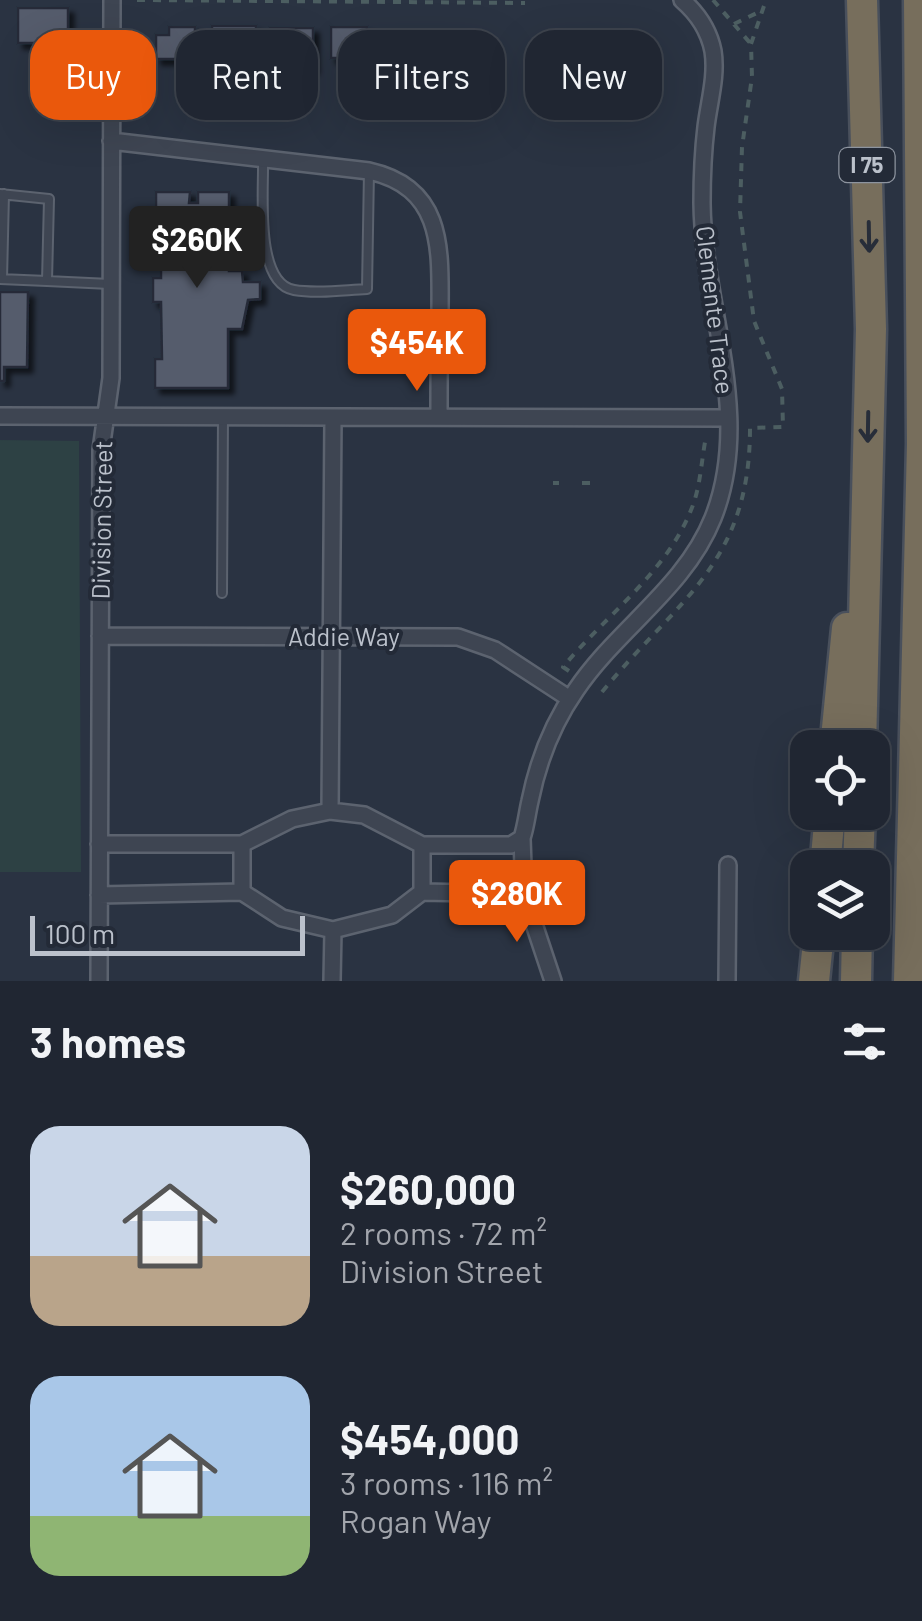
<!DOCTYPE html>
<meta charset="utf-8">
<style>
body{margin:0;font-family:Barlow,sans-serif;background:#2d323e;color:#f1f3f6;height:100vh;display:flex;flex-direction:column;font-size:38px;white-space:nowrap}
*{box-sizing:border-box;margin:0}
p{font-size:32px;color:#a2a5ac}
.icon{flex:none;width:55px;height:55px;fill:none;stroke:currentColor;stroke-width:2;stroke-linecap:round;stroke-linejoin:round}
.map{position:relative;height:981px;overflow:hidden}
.side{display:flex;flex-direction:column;background:#202632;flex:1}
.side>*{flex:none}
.hud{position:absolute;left:30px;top:30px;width:862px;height:90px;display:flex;gap:20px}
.tools{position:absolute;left:790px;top:730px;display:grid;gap:20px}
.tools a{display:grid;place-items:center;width:100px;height:100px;border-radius:20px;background:#202632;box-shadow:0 10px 40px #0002,0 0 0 2px #3d434d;font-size:50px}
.scale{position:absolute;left:30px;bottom:25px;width:275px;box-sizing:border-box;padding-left:10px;border:5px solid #bbc1cb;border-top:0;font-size:28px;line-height:35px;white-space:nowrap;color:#bbc1cb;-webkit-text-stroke:8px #232a37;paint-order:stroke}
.price{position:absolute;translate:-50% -85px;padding:0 22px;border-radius:10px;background:#ea580c;color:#fff;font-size:32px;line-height:65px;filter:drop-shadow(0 2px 5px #0008)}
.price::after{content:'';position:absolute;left:50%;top:60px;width:30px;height:22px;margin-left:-15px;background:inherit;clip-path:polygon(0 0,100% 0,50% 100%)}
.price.selected{background:#222;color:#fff}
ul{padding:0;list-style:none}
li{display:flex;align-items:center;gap:30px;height:250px;padding:0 30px}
li span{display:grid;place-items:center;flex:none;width:280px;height:200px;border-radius:30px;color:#555}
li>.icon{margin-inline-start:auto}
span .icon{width:120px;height:120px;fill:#fffc;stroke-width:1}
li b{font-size:42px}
h2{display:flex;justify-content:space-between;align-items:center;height:120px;padding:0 30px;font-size:42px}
.tag{padding:0 35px;border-radius:30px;background:#202632;box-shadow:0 10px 40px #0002,0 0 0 2px #3d434d;font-size:35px;line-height:90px}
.tag.selected{background:#ea580c;color:#fff}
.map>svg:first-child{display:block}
</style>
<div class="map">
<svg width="922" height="981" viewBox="0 0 922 981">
<defs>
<filter id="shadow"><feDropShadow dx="5.5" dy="5.5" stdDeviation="2.5" flood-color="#0009"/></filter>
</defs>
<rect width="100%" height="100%" fill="#2a3342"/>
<!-- green -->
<path fill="#2d4144" d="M0,440L79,441L81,872H0Z"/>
<!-- building -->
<path fill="#545c6c" stroke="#252c39" stroke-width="2.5" filter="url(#shadow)" d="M18,8H68V43H18Z
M212,26H256V70H212Z
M169,27H195V37H202V70H179V59H156V35H169Z
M331,27H367V58H331Z
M270,28H313V68H284V54H270Z
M156,192H190L189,203H198V192H229V271H242L243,282H260V299L248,300L242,329H228V388H155V359H162L161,302H153V278H161V221H156Z
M0,292H28L27,367H4V381H0Z"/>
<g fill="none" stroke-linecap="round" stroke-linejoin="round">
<!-- service casing -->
<g stroke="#5c636f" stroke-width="12">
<path id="service" d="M263,159C264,190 254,283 294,290C317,294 344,290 367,289L369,171
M0,194L49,199L47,281L110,284
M0,279L47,281
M2,279L4,194
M222,593L223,416"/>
</g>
<!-- minor casing -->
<g stroke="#5c636f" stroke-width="20">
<path id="minor" d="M111,141L369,171C446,188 440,252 440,315C439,349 439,383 439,417
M0,416L727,418
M100,636L458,637L495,650L570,699
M330,811L333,417
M99,844H242L292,819L330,811L364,815L422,845H511L522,838C526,826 527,814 530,801C538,761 553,723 576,690C617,629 685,588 713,518C754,415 703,307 702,203C702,177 703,152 706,127C709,102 717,76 713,51C709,31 697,13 682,0
M242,844V892
M422,845V892L524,894L522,838
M524,894L553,981
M99,895L242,892L282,918L333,930L392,915L422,892
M99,981L101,450L111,378L112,0
M332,981L333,930
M727,981L728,865"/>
</g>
<!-- motorway casing -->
<g stroke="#49505c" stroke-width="35">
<path id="motorway" d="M835,748L847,628
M861,748L871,329L862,0
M825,868L830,812
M858,868L860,812
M814,981L819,932
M856,981L857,932
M909,981L922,444L919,0"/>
</g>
<!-- path -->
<path stroke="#4c5e61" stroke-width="4" stroke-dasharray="8 8" stroke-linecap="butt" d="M137,0L525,3
M713,0L751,44
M734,24L761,11
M553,483H559
M582,483H592
M569,671L563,667C605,616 666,573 691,510C700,489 701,465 705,442
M602,692C678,599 750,564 750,428L783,427L782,389L754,321L740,212L742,147L752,77L751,44L766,0"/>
<!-- service -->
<use href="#service" stroke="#3e4552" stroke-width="8"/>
<!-- minor -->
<use href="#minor" stroke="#3e4552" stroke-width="15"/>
<!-- motorway -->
<use href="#motorway" stroke="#776e5c" stroke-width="30"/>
</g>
<!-- one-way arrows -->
<defs><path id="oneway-shaft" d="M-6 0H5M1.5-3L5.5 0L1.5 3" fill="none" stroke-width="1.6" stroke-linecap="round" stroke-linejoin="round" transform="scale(2.5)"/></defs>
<g stroke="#272d39">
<use href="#oneway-shaft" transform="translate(869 237) rotate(89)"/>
<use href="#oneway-shaft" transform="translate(868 427) rotate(91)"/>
</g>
<g text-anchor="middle" stroke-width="8" stroke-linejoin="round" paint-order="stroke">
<!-- shield labels -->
<rect fill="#232a37" stroke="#8d949f" stroke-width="2.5" x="839.5" y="148" width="55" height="34" rx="8"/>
<g font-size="22" font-weight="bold" fill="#bbc1cb">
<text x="867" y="173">I 75</text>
</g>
<!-- street labels -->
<g font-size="25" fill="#bbc1cb" stroke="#232a37">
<text transform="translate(715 310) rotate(83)" y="9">Clemente Trace</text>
<text transform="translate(102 520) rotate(-89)" y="9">Division Street</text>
<text x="344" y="646">Addie Way</text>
</g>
</g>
</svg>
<div class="tools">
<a><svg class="icon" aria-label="locate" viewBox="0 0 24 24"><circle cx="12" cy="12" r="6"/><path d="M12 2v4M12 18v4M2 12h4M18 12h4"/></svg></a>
<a><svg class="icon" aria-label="layers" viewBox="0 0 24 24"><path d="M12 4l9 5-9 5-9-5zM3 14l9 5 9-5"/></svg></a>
</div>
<div class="scale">100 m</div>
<b class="price selected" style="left:197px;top:291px">$260K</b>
<b class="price" style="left:417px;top:394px">$454K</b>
<b class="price" style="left:517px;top:945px">$280K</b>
<div class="hud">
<a class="tag selected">Buy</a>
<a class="tag">Rent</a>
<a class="tag">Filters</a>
<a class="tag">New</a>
</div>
</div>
<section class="side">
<h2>3 homes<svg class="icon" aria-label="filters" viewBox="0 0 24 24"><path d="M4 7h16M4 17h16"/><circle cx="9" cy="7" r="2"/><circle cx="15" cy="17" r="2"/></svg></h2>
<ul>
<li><span style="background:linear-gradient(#c9d6e8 65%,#b9a48a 0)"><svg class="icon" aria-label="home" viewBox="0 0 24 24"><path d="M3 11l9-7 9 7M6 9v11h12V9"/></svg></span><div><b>$260,000</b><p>2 rooms · 72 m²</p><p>Division Street</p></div></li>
<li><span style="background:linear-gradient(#a9c7e8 70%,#8fb573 0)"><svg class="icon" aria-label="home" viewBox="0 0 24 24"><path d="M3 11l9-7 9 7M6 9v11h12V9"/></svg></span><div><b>$454,000</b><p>3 rooms · 116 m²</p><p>Rogan Way</p></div></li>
</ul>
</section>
